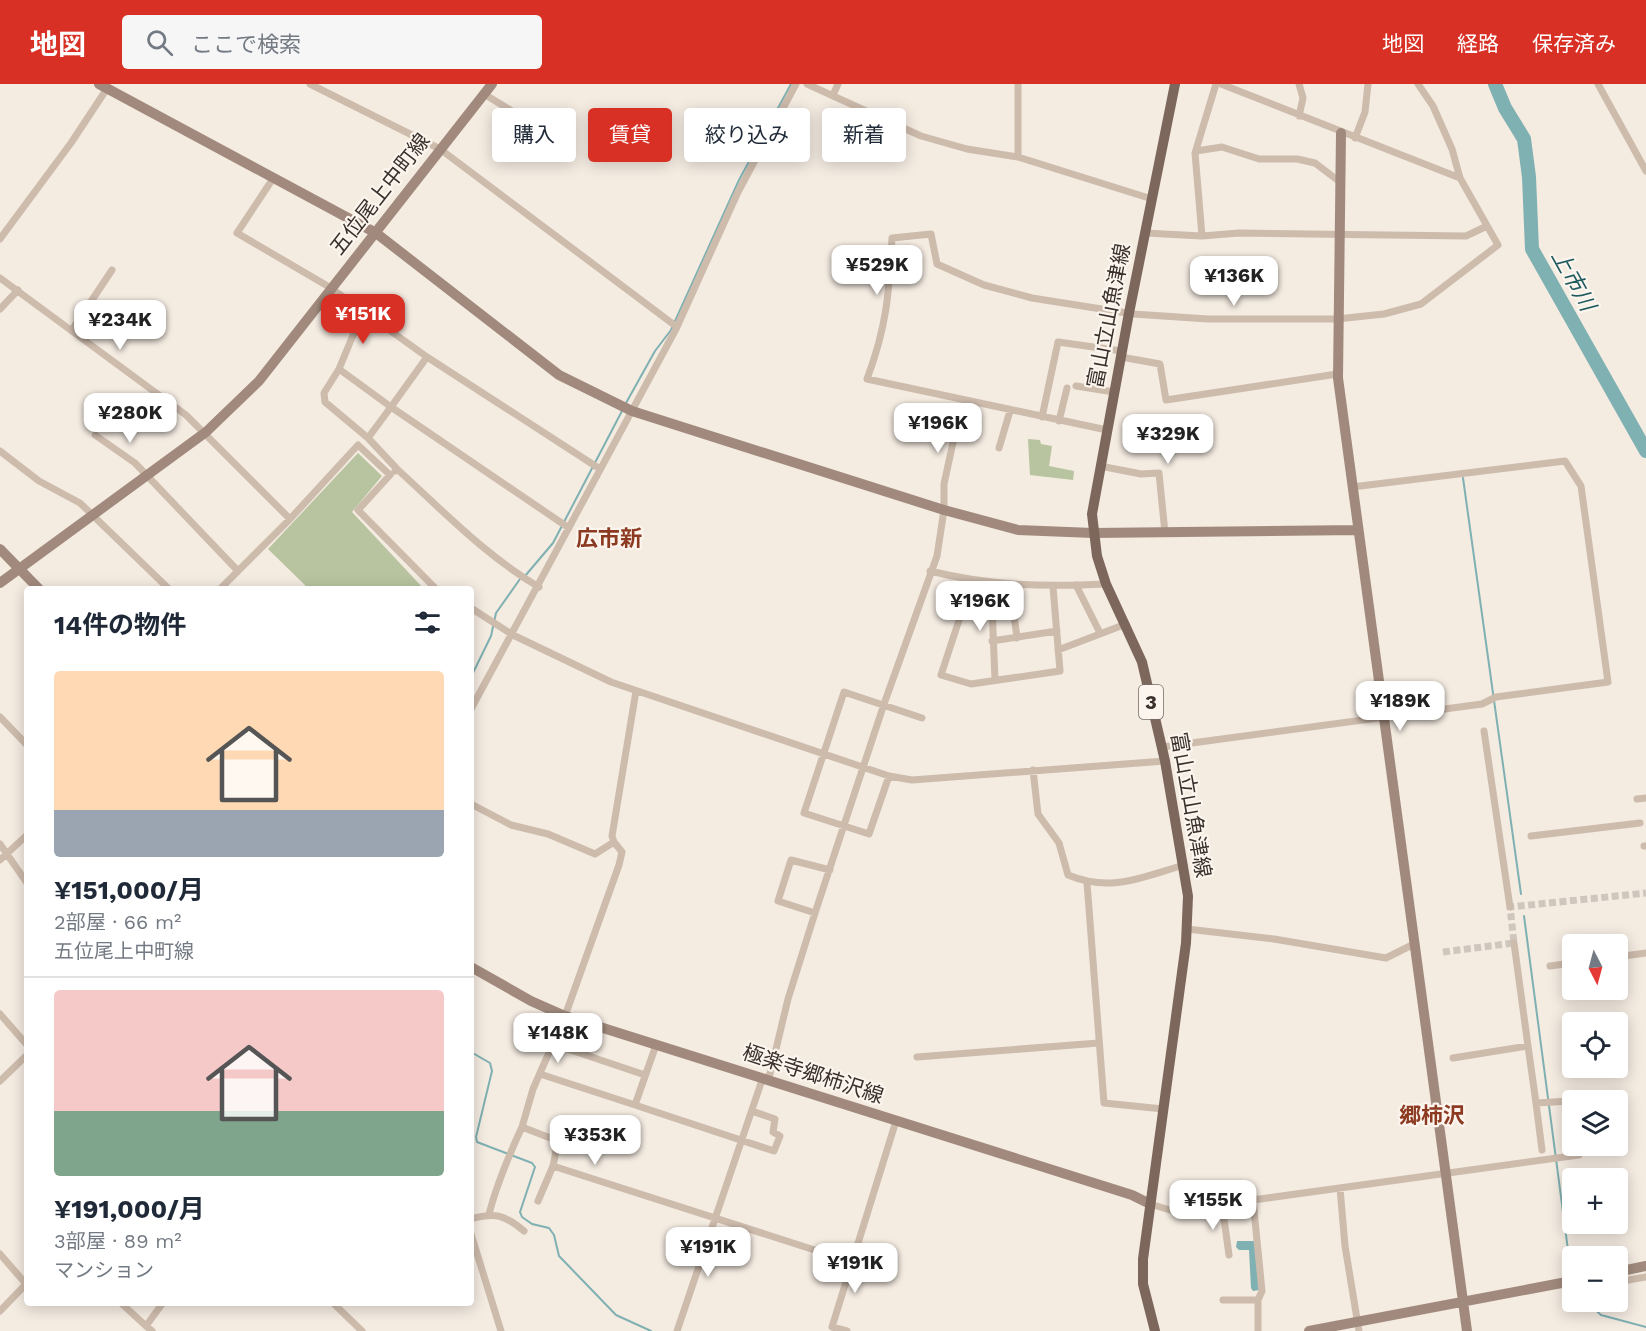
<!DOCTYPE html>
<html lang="ja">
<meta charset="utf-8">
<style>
body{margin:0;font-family:"Work Sans","Noto Sans JP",sans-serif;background:#f6f6f7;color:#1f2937;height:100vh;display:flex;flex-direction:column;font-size:22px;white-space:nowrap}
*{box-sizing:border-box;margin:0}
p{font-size:20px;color:#747a83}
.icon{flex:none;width:33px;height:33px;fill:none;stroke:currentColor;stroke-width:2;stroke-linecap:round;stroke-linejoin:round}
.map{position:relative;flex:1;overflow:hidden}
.drawer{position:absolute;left:24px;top:502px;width:450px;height:720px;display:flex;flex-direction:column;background:#fff;border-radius:6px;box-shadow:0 3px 15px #0003}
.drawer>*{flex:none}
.top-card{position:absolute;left:492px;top:24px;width:570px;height:54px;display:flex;gap:12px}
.needle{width:39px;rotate:174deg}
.tools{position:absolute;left:1562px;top:850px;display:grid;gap:12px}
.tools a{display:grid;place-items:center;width:66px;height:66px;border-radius:6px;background:#fff;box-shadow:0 3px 15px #0003;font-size:30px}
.price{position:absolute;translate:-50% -51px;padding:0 14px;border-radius:12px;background:#fff;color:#222;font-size:20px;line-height:39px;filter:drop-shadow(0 2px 3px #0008)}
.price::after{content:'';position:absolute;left:50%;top:36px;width:18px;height:14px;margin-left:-9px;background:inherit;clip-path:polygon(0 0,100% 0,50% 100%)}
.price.current{background:#d93025;color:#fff}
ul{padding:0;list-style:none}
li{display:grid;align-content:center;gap:12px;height:318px;padding:0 30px}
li+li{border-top:2px solid #e0e1e3}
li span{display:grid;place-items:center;height:186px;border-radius:6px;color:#555}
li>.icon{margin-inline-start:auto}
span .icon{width:108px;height:108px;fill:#fffc;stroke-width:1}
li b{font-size:26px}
h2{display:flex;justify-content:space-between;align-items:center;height:72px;padding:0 30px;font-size:26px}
.pill{padding:0 21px;border-radius:6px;background:#fff;box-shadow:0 3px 15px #0003;font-size:21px;line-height:54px}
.pill.current{background:#d93025;color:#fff}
header{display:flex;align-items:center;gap:36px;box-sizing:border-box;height:84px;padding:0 30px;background:#d93025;color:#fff}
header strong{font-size:28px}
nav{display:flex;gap:33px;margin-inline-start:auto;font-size:21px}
.search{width:420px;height:54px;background:#f6f6f7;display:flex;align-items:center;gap:15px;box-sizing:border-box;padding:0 21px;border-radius:6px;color:#747a83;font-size:22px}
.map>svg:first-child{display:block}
</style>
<header>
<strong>地図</strong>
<div class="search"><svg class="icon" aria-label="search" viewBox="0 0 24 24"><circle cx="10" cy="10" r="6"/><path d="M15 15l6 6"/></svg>ここで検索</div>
<nav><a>地図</a><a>経路</a><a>保存済み</a></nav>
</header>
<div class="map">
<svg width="1646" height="1247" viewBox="0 0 1646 1247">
<rect width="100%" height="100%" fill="#f4ebe1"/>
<!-- green -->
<path fill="#b8c4a0" d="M1028,355L1040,356L1041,360L1052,362L1049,382L1074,387L1073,396L1030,391Z
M358,369L382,392L352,428L424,505H309L268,465Z"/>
<!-- water -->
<path fill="#7fb0b2" d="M1237,1157H1256L1259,1206L1253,1207L1251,1204L1249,1166H1239L1236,1163Z"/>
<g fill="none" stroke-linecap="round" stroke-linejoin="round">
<!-- stream -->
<path stroke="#7fb0b2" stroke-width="2" d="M626,319L655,267L671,246L739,96L791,0
M1463,394L1521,810
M525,492L553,459L622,327
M471,593L491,552L496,529L520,495
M1524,832L1568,1166L1572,1177
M471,968L490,979L492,987L476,1053L477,1058L532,1079L535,1083L520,1128L522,1133L532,1140L549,1144L554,1151L559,1172L616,1231L651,1247
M1587,1218L1601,1231L1646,1243"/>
<!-- river -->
<path stroke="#7fb0b2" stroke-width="14" d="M1495,0L1505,24L1524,55L1529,93L1532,165L1646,367"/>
<!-- street-tunnel -->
<path stroke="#cfc6bd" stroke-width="7" stroke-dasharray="7 3.5" stroke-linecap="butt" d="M1443,868L1514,859L1510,823L1646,809"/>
<!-- street -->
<path stroke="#cdbbac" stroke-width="7" d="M310,0L440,65L677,243
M807,0L921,52L967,65L1018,73L1152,115
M1018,0V73
M1216,0L1195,69L1202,152L1239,149L1466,152L1487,142
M1221,0L1460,94
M1598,0L1646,87
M484,10L538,43
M833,11L838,0
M1299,32L1303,14L1299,0
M1355,54L1365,28L1368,0
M1196,67L1222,63L1259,75H1297L1315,79L1340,98
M274,93L237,149L331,204L427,273L600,385
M1145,149L1202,152
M0,155L71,59L108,3
M0,194L186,331L290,435
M0,225L18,206
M72,246L112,186
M427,273L391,323L569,444
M1121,273L1160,280L1166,316L1337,290
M339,285L391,323L368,354L325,318L324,309Z
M339,285L363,227
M1076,302L1114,308
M1042,333L1058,258L1122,267
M1059,337L1067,304
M1107,346L867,295C887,242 889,209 892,154L931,150L937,180L984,201L1032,214L1133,230L1208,235H1337L1384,230L1421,220L1498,161L1460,94L1452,65L1433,22L1418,0
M95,351L135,379L238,487
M368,354L397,385L395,387
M999,364L1010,327
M0,367L39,397L80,419L170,506
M1100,382L1141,390L1159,389L1165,449
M397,385C442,426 486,472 539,503
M930,487C990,502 1045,503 1106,500
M965,496L962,527L941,591L971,600L1060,587L1053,503
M991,498L995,596
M1010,500L1017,554
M1076,501L1100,549
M219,506L290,435L358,361L390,391L358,426L437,506
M471,524L513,551L611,598L889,692L912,696L1165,677
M992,557L1057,547
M1058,566L1126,540
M471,625L676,245L738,108L796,0
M0,633L27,661
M1484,647L1510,823
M1162,663L1482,620L1496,613L1608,598L1581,402L1565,377L1352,403
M1033,686L1038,730L1059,759L1068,791C1111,809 1142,793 1184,781
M889,692L869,750L804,729L844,608L922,634
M1637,715L1646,714
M471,720L511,741L548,750L595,770L614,758L612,752L636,607
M1531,752L1640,739
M614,758L622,768L619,781L565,932L533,1005L522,1043L558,1057L553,1082L852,1178
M0,760L27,799
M1644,762H1646
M0,776L27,751
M1087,799L1104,1019L1163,1025
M815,829L778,817L791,776L830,786
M1187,845L1274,855L1386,874L1414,860
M1514,859L1528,962
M1617,873L1646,869
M1550,882L1572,879
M0,930L27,961
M553,960L645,991
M917,973L1099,959
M1453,974L1528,962L1536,1019
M540,990L635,1021L656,961
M0,997L27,971
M635,1021L774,1067L780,1052L773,1048L775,1035L752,1027
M1542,1066L1536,1019L1570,1017
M1340,1104L1345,1162L1359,1247
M1253,1116L1262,1207L1258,1216V1247
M538,1117L553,1082
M1150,1120L1170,1126L1195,1124L1579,1071
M1222,1120L1229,1171
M489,1130C497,1099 509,1071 522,1043
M471,1135C495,1128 505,1131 524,1147
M471,1150L501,1247
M0,1170L26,1200
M1617,1198L1646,1193
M1223,1216H1258
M122,1220L146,1242
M334,1220L362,1247
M0,1227L27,1199
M152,1247L146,1242L162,1220
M677,1247L761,999L770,990L788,915L815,829L884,620L937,472L944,426V400L962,317
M847,1247L832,1243L896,1037"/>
<!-- secondary -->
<path stroke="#a18a7d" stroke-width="10" d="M99,0L376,149L559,291L632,327L944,426L1018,446L1093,449L1358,446
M1341,49L1338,294L1467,1247
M0,465L40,506
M0,499L206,348L259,297L492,0
M471,883L531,917L565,932L1132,1111L1150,1120
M1617,1188L1646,1182
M1309,1247L1572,1197"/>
<!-- primary -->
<path stroke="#7d675c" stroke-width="10" d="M1155,1247L1143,1200V1175L1186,859L1188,812L1165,677L1142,578L1106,500L1097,472L1092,430L1129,229L1175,0"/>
</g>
<g text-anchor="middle" stroke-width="4.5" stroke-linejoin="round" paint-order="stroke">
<!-- shield labels -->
<rect fill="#fbf5ee" stroke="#756b66" stroke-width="1.5" x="1139" y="601" width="24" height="34" rx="4.5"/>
<g font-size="20" font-weight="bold" fill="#3b302b">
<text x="1151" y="625">3</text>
</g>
<!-- street labels -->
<g font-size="21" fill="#3b302b" stroke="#fbf5ee">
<text transform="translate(380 110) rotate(-52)" y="7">五位尾上中町線</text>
<text transform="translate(1109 232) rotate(-79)" y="7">富山立山魚津線</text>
<text transform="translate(1191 721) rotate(80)" y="7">富山立山魚津線</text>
<text transform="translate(813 990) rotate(18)" y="7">極楽寺郷柿沢線</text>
</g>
<!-- water labels -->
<g font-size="22" font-style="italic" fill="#1f5a5e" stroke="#fbf5ee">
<text transform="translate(1574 196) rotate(61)" y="8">上市川</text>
</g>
<!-- neighbourhood labels -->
<g font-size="22" font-weight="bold" fill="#8c3b22" stroke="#fbf5ee">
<text x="609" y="462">広市新</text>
<text x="1432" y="1039">郷柿沢</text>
</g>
</g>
</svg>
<div class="tools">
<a><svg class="needle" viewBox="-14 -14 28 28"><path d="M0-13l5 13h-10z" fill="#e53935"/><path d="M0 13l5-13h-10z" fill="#747a83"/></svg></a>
<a><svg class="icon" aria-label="locate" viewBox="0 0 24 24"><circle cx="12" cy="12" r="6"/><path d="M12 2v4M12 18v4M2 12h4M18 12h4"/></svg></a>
<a><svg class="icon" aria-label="layers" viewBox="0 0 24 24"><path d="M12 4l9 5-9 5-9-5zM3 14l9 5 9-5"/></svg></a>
<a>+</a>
<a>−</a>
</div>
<b class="price" style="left:877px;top:212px">¥529K</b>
<b class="price" style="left:1234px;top:223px">¥136K</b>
<b class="price current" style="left:363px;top:261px">¥151K</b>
<b class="price" style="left:120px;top:267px">¥234K</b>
<b class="price" style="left:130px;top:360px">¥280K</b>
<b class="price" style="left:938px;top:370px">¥196K</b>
<b class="price" style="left:1168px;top:381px">¥329K</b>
<b class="price" style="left:980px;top:548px">¥196K</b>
<b class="price" style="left:1400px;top:648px">¥189K</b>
<b class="price" style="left:558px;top:980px">¥148K</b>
<b class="price" style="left:595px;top:1082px">¥353K</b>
<b class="price" style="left:1213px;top:1147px">¥155K</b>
<b class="price" style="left:708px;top:1194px">¥191K</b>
<b class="price" style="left:855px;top:1210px">¥191K</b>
<div class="top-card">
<a class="pill">購入</a>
<a class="pill current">賃貸</a>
<a class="pill">絞り込み</a>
<a class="pill">新着</a>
</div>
<section class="drawer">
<h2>14件の物件<svg class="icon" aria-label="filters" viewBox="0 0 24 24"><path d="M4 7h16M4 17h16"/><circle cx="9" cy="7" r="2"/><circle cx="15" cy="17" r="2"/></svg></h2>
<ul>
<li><span style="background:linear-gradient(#ffd9b3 75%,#9aa5b1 0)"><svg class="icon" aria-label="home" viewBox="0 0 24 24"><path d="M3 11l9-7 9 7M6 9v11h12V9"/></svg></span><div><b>¥151,000/月</b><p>2部屋 · 66 m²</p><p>五位尾上中町線</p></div></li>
<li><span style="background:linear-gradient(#f6c9c9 65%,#7fa58c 0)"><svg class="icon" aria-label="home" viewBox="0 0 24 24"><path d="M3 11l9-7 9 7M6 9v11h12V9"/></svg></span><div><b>¥191,000/月</b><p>3部屋 · 89 m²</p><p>マンション</p></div></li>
</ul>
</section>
</div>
